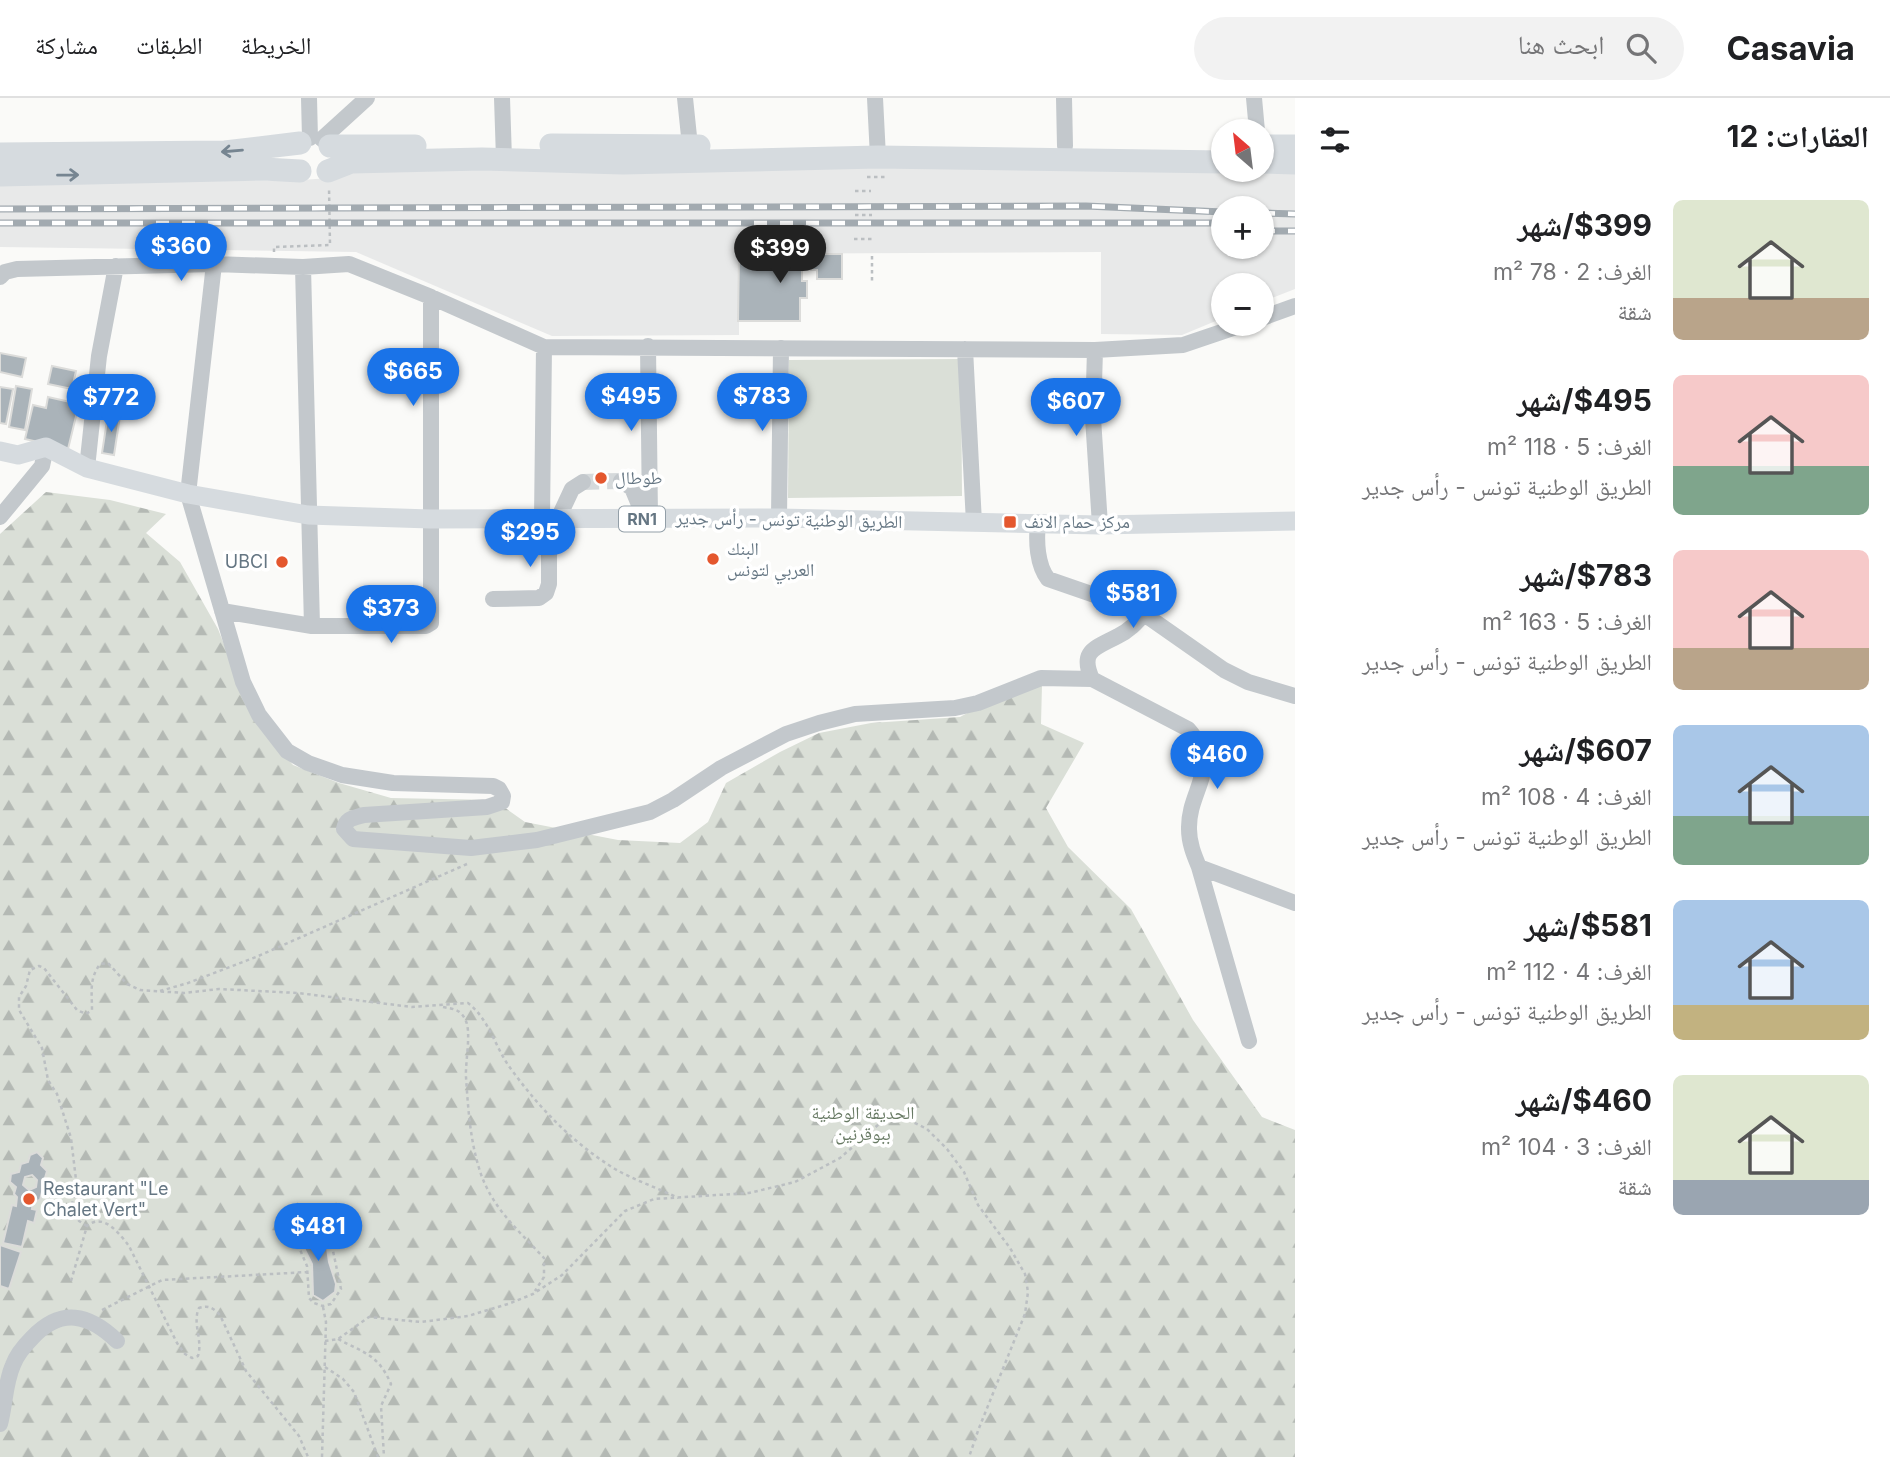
<!DOCTYPE html>
<html lang="ar">
<meta charset="utf-8">
<style>
body{margin:0;font-family:Inter,"Noto Naskh Arabic",sans-serif;background:#f2f2f2;color:#202124;direction:rtl;height:100vh;display:flex;flex-direction:column;font-size:26px;white-space:nowrap}
*{box-sizing:border-box;margin:0}
p{font-size:23px;color:#757577}
.icon{flex:none;width:38px;height:38px;fill:none;stroke:currentColor;stroke-width:2;stroke-linecap:round;stroke-linejoin:round}
.map{position:relative;flex:1;overflow:hidden;direction:ltr}
.panel{display:flex;flex-direction:column;background:#fff;width:595px}
.panel>*{flex:none}
.needle{width:46px;rotate:332deg}
.tools{position:absolute;left:1211px;top:21px;display:grid;gap:14px}
.tools a{display:grid;place-items:center;width:63px;height:63px;border-radius:50%;background:#fff;box-shadow:0 2px 5px #0004;font-size:35px}
.price{position:absolute;translate:-50% -60px;padding:0 16px;border-radius:24px;background:#1a73e8;color:#fff;font-size:23px;line-height:46px;filter:drop-shadow(0 2px 4px #0008)}
.price::after{content:'';position:absolute;left:50%;top:42px;width:21px;height:16px;margin-left:-10px;background:inherit;clip-path:polygon(0 0,100% 0,50% 100%)}
.price.on{background:#222;color:#fff}
ul{padding:0;list-style:none}
li{display:flex;align-items:center;gap:21px;height:175px;padding:0 21px}
li span{display:grid;place-items:center;flex:none;width:196px;height:140px;border-radius:10px;color:#555}
li>.icon{margin-inline-start:auto}
span .icon{width:84px;height:84px;fill:#fffc;stroke-width:1}
li b{font-size:30px}
h2{display:flex;justify-content:space-between;align-items:center;height:84px;padding:0 21px;font-size:30px}
header{display:flex;align-items:center;gap:42px;box-sizing:border-box;height:98px;padding:0 35px;background:#fff;border-bottom:2px solid #e0e0e0}
header strong{font-size:33px}
nav{display:flex;gap:38px;margin-inline-start:auto;font-size:24px}
.search{width:490px;height:63px;background:#f2f2f2;display:flex;align-items:center;gap:18px;box-sizing:border-box;padding:0 24px;border-radius:38px;color:#757577;font-size:26px}
main{display:flex;flex:1;min-height:0}
.map>svg:first-child{display:block}
</style>
<header>
<strong>Casavia</strong>
<div class="search"><svg class="icon" aria-label="search" viewBox="0 0 24 24"><circle cx="10" cy="10" r="6"/><path d="M15 15l6 6"/></svg>ابحث هنا</div>
<nav><a>الخريطة</a><a>الطبقات</a><a>مشاركة</a></nav>
</header>
<main>
<section class="panel">
<h2>العقارات: 12<svg class="icon" aria-label="filters" viewBox="0 0 24 24"><path d="M4 7h16M4 17h16"/><circle cx="9" cy="7" r="2"/><circle cx="15" cy="17" r="2"/></svg></h2>
<ul>
<li><span style="background:linear-gradient(#dfe7d0 70%,#b9a48a 0)"><svg class="icon" aria-label="home" viewBox="0 0 24 24"><path d="M3 11l9-7 9 7M6 9v11h12V9"/></svg></span><div><b>$399/شهر</b><p>الغرف: 2 · 78 m²</p><p>شقة</p></div></li>
<li><span style="background:linear-gradient(#f6c9c9 65%,#7fa58c 0)"><svg class="icon" aria-label="home" viewBox="0 0 24 24"><path d="M3 11l9-7 9 7M6 9v11h12V9"/></svg></span><div><b>$495/شهر</b><p>الغرف: 5 · 118 m²</p><p>الطريق الوطنية تونس - رأس جدير</p></div></li>
<li><span style="background:linear-gradient(#f6c9c9 70%,#b9a48a 0)"><svg class="icon" aria-label="home" viewBox="0 0 24 24"><path d="M3 11l9-7 9 7M6 9v11h12V9"/></svg></span><div><b>$783/شهر</b><p>الغرف: 5 · 163 m²</p><p>الطريق الوطنية تونس - رأس جدير</p></div></li>
<li><span style="background:linear-gradient(#a9c7e8 65%,#7fa58c 0)"><svg class="icon" aria-label="home" viewBox="0 0 24 24"><path d="M3 11l9-7 9 7M6 9v11h12V9"/></svg></span><div><b>$607/شهر</b><p>الغرف: 4 · 108 m²</p><p>الطريق الوطنية تونس - رأس جدير</p></div></li>
<li><span style="background:linear-gradient(#a9c7e8 75%,#c2b280 0)"><svg class="icon" aria-label="home" viewBox="0 0 24 24"><path d="M3 11l9-7 9 7M6 9v11h12V9"/></svg></span><div><b>$581/شهر</b><p>الغرف: 4 · 112 m²</p><p>الطريق الوطنية تونس - رأس جدير</p></div></li>
<li><span style="background:linear-gradient(#dfe7d0 75%,#9aa5b1 0)"><svg class="icon" aria-label="home" viewBox="0 0 24 24"><path d="M3 11l9-7 9 7M6 9v11h12V9"/></svg></span><div><b>$460/شهر</b><p>الغرف: 3 · 104 m²</p><p>شقة</p></div></li>
</ul>
</section>
<div class="map">
<svg width="1295" height="1359" viewBox="0 0 1295 1359">
<defs>
<pattern id="forest-firs" width="22" height="20" patternUnits="userSpaceOnUse" patternTransform="scale(1.75)"><rect width="22" height="20" fill="#dadfd7"/><path d="M5 1l3.5 6h-7zM16 11l3.5 6h-7z" fill="#b4b9b4"/></pattern>
</defs>
<rect width="100%" height="100%" fill="#fafaf8"/>
<!-- built -->
<path fill="#e8e9e9" fill-rule="evenodd" d="M353,65L1223,72H1262L1295,68V191L1262,204V187H1223V220L1182,237L1101,236V154L739,156V237L552,238L356,154L0,149V79L287,83L330,80ZM1223,110H1262V149H1223Z"/>
<!-- forest -->
<path fill="url(#forest-firs)" d="M46,394L110,402L166,416L146,435L180,464L218,531L254,622L293,667L339,685L391,700L494,702L525,724L618,742L680,745L708,724L726,685L780,654L819,635L871,625L960,619L991,602L1042,587L1041,626L1084,645L1046,710L1068,749L1131,811L1193,922L1262,1019L1295,1032V1359H0V436Z"/>
<!-- park -->
<path fill="#dadfd7" d="M961,261L962,398L788,400L789,262Z"/>
<!-- building -->
<path fill="#aab3b9" stroke="#dcdcda" stroke-width="2" fill-rule="evenodd" d="M739,156H762L761,165H781L782,156H842V181H817V172H802V183H807V200H800V223H738Z
M0,255L26,260L22,279L0,274Z
M52,268L76,273L72,291L48,286Z
M16,288L32,291L25,332L9,329Z
M0,289L13,291L6,326L0,325Z
M48,299L79,306L68,351L25,341L33,307L46,310Z
M108,316L120,318L114,357L102,355Z
M37,1054L43,1060L41,1067L47,1073L45,1080L51,1085L49,1092L42,1094L40,1102L33,1104L32,1111L37,1112L34,1125L28,1123L22,1149L3,1145L12,1107L16,1108L17,1099L14,1096L16,1089L10,1084L11,1076L19,1074L21,1066L28,1064L30,1057ZM32,1077L37,1082L36,1089L29,1092L23,1087L25,1079Z
M307,1127L313,1130L327,1150L329,1164L336,1186L335,1194L323,1203L313,1197L312,1166L298,1138L299,1130Z
M0,1147L21,1154L9,1191L0,1188Z"/>
<g fill="none" stroke-linecap="round" stroke-linejoin="round">
<!-- minor-tunnel -->
<path stroke="#d5d9db" stroke-width="16" stroke-dasharray="16 8" stroke-linecap="butt" d="M583,384L621,383"/>
<!-- path -->
<path stroke="#bbbfc2" stroke-width="2.5" stroke-dasharray="3.5 3.5" stroke-linecap="butt" d="M867,79H885
M855,93H871
M855,117H872
M854,141H872
M274,154V149L330,147L329,89
M872,158V184
M160,893L188,885L256,859L467,766
M443,909C453,911 460,911 465,921C472,933 465,964 466,979C468,1009 470,1041 479,1070C490,1108 518,1132 544,1160V1179L535,1193
M308,1122L316,1126L332,1148L341,1191L331,1206L323,1208L314,1205L309,1200L307,1168L292,1133L295,1126Z
M87,1128L79,1123L71,1109L77,1090L71,1040L57,996L48,982L42,950L19,912V899L26,888L30,872L39,868L44,870L77,912L86,916L92,912C92,894 89,881 100,866L108,865L127,886L140,892L184,895L219,891L298,895L412,909L468,905C490,922 495,950 511,971C540,1011 573,1045 615,1071C634,1082 658,1090 678,1100
M71,1183L87,1128C103,1114 119,1135 129,1148L177,1245L185,1256L192,1260L198,1258C203,1242 192,1225 199,1210C209,1207 213,1210 220,1217L246,1273L299,1338L308,1359
M102,1212L162,1182L308,1174
M338,1241C364,1255 378,1256 391,1286L381,1308L384,1359
M325,1243L338,1241L369,1219L421,1224L468,1218L508,1206L533,1196L562,1177L625,1113L654,1101L749,1095L795,1084L840,1060L879,1026L894,1020L911,1023L927,1031L947,1051L964,1074L978,1107L1010,1150L1025,1176L1028,1194L1025,1216L979,1330L969,1359
M325,1269L343,1281L354,1294L378,1359
M322,1359L326,1224L323,1209"/>
<!-- minor -->
<path stroke="#c3c8cc" stroke-width="16" d="M309,0L310,40
M502,0L504,61
M685,0L690,48
M875,0L878,59
M1064,0L1065,48
M1254,0L1257,33
M322,41L367,0
M214,166L188,396L243,584L259,617L287,653L308,665L342,677L393,685L493,688L499,691L503,698L502,704L487,709L364,717C354,720 346,720 344,731L353,741L471,750L537,742L650,714L673,702L721,670L786,636L819,625L855,616L955,610L978,605L1041,580L1092,581
M303,169L312,528
M0,179L5,174L17,171L214,166L303,169L349,166L431,199L544,249L1095,252L1183,247L1245,226
M1262,220L1295,208
M648,248L650,420
M965,251L974,425
M1095,252L1093,320L1100,427
M87,370L99,258L116,168
M621,383L632,390L645,421
M0,419L42,368L46,349
M779,420L781,250
M542,421L544,249
M558,421L572,391L583,384
M1038,425C1036,443 1037,467 1048,481L1129,509L1144,516L1224,572L1248,584L1295,598
M493,501L539,500L546,495L549,486V421
M222,513L312,528H426L431,525V199
M1144,516C1136,525 1129,533 1118,538C1096,550 1079,552 1092,581L1188,631C1223,671 1188,691 1189,731C1189,745 1194,757 1199,769L1249,943
M1199,769L1295,805
M0,1326C5,1307 5,1285 13,1267C17,1256 24,1248 32,1240C61,1209 89,1216 117,1243"/>
<!-- major -->
<path stroke="#d6dbdf" stroke-width="19" d="M0,353L18,357L46,349L87,370L188,396L308,417L430,421L779,420L1100,427L1295,423"/>
<!-- highway -->
<path stroke="#d6dbdf" stroke-width="23" d="M551,47L699,48
M330,48H415
M1262,48H1295
M0,56L225,54L300,45
M1262,64L1295,65
M328,73L351,64L482,61L623,65L878,59L1223,64
M0,77L264,71L300,73"/>
<!-- rail casing -->
<g stroke="#a2aab0" stroke-width="7">
<path id="rail" d="M0,111L1086,108L1223,114
M1262,115L1295,116
M0,125H1223
M1262,133H1295"/>
</g>
<!-- rail -->
<use href="#rail" stroke="#fff" stroke-width="4.5" stroke-dasharray="13" stroke-linecap="butt"/>
</g>
<!-- one-way arrows -->
<defs><path id="oneway-shaft" d="M-6 0H5M1.5-3L5.5 0L1.5 3" fill="none" stroke-width="1.6" stroke-linecap="round" stroke-linejoin="round" transform="scale(1.75)"/></defs>
<g stroke="#768591">
<use href="#oneway-shaft" transform="translate(232 53) rotate(175)"/>
<use href="#oneway-shaft" transform="translate(68 77) rotate(-1)"/>
</g>
<!-- markers -->
<g fill="#e4572e" stroke="#fff" stroke-width="2.5">
<circle cx="601" cy="380" r="7"/>
<rect x="1003" y="417" width="14" height="14" rx="3.5"/>
<circle cx="713" cy="461" r="7"/>
<circle cx="282" cy="464" r="7"/>
<circle cx="29" cy="1101" r="7"/>
</g>
<g text-anchor="middle" stroke-width="7" stroke-linejoin="round" paint-order="stroke">
<!-- shield labels -->
<rect fill="#fff" stroke="#939fa8" stroke-width="2" x="619" y="408.5" width="46" height="25" rx="5"/>
<g font-size="16" font-weight="bold" fill="#657683">
<text x="642" y="427">RN1</text>
</g>
<!-- poi labels -->
<g font-size="18" fill="#657683" stroke="#fff" text-anchor="start">
<text x="615" y="386">طوطال</text>
<text x="1024" y="430">مركز حمام الانف</text>
<text x="727" y="457">البنك<tspan x="727" dy="21">العربي لتونس</tspan></text>
<text x="268" y="470" text-anchor="end">UBCI</text>
<text x="43" y="1097">Restaurant "Le<tspan x="43" dy="21">Chalet Vert"</tspan></text>
</g>
<!-- street labels -->
<g font-size="18" fill="#657683" stroke="#fff">
<text transform="translate(789 422) rotate(1)" y="6">الطريق الوطنية تونس - رأس جدير</text>
</g>
<!-- park labels -->
<g font-size="18" fill="#687a64" stroke="#fff">
<text x="863" y="1021">الحديقة الوطنية<tspan x="863" dy="21">ببوقرنين</tspan></text>
</g>
</g>
</svg>
<div class="tools">
<a><svg class="needle" viewBox="-14 -14 28 28"><path d="M0-13l5 13h-10z" fill="#e53935"/><path d="M0 13l5-13h-10z" fill="#757577"/></svg></a>
<a>+</a>
<a>−</a>
</div>
<b class="price" style="left:181px;top:185px">$360</b>
<b class="price on" style="left:780px;top:187px">$399</b>
<b class="price" style="left:413px;top:310px">$665</b>
<b class="price" style="left:631px;top:335px">$495</b>
<b class="price" style="left:762px;top:335px">$783</b>
<b class="price" style="left:111px;top:336px">$772</b>
<b class="price" style="left:1076px;top:340px">$607</b>
<b class="price" style="left:530px;top:471px">$295</b>
<b class="price" style="left:1133px;top:532px">$581</b>
<b class="price" style="left:391px;top:547px">$373</b>
<b class="price" style="left:1217px;top:693px">$460</b>
<b class="price" style="left:318px;top:1165px">$481</b>
</div>
</main>
